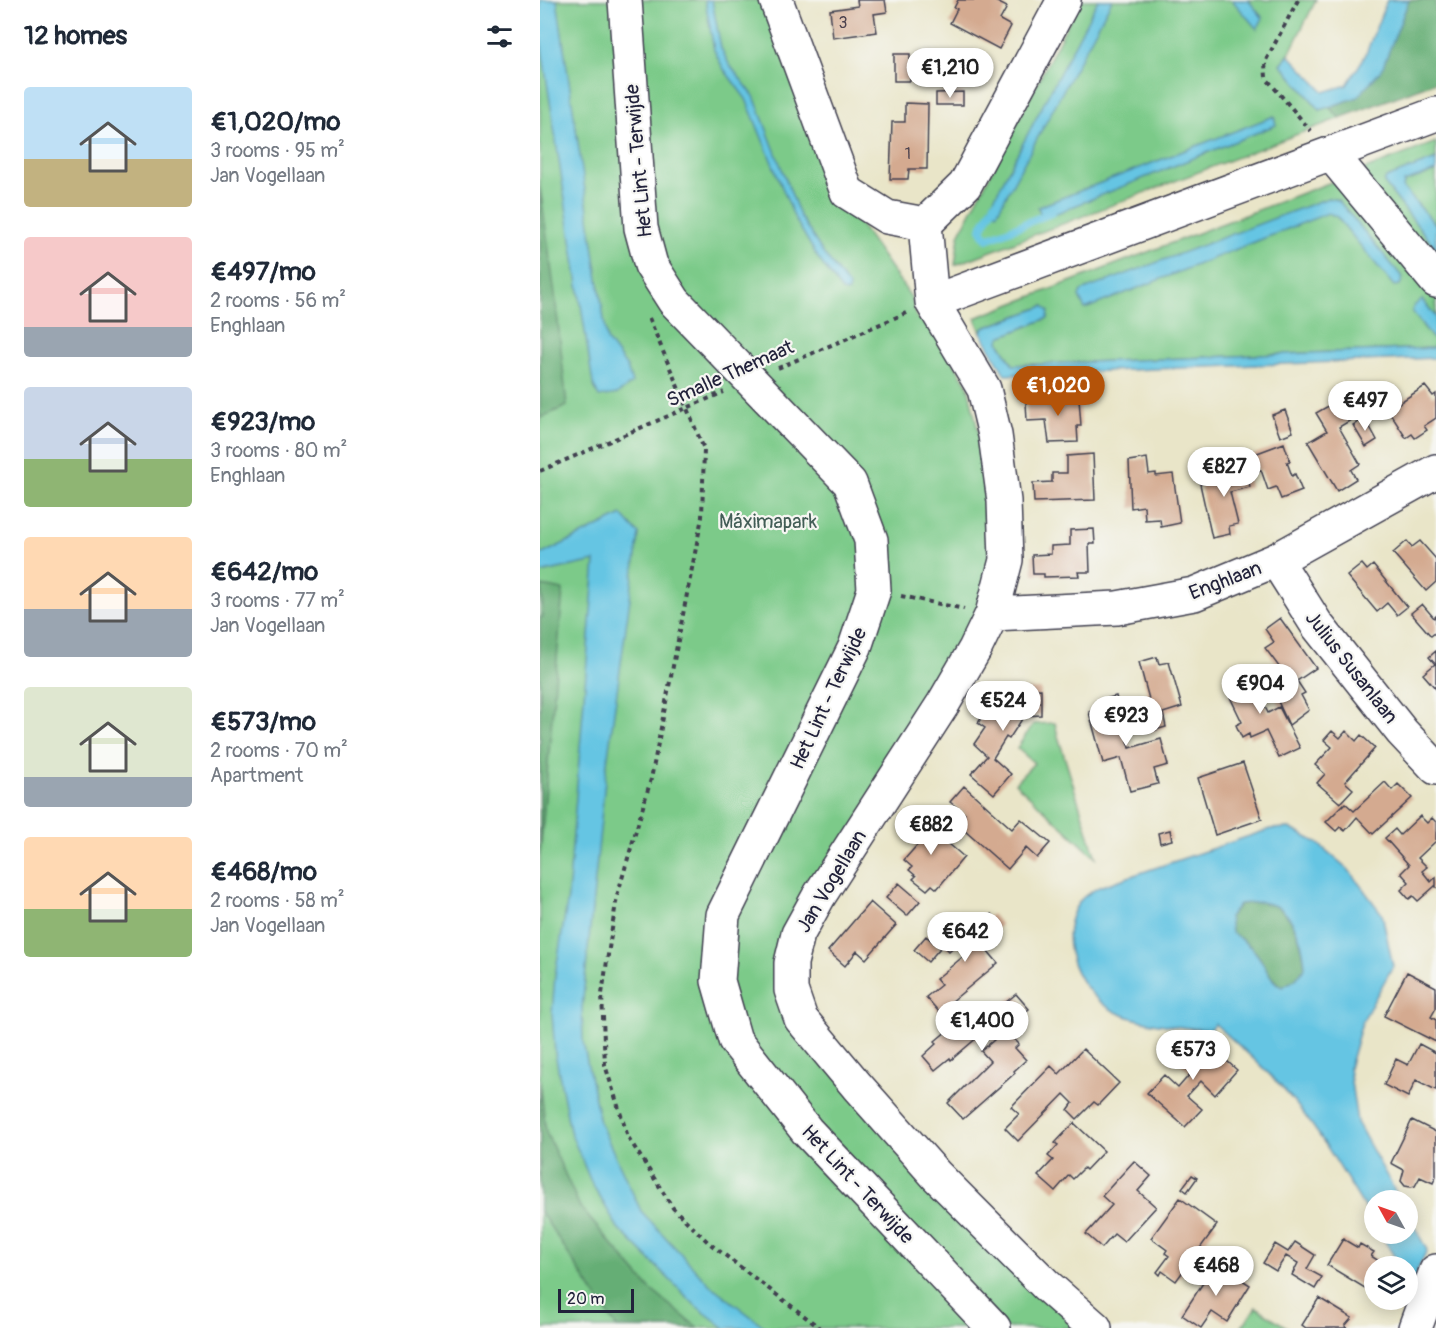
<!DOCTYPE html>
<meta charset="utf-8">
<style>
body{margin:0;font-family:Pangolin,sans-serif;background:#f6f6f7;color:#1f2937;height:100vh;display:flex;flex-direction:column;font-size:22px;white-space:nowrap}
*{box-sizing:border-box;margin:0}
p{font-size:20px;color:#747a83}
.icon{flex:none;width:33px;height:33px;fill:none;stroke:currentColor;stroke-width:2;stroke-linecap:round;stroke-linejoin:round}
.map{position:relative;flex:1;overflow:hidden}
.side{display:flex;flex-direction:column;background:#fff;width:540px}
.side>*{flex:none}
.needle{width:39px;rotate:310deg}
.controls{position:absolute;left:824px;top:1190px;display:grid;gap:12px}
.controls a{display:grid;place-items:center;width:54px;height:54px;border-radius:50%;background:#fff;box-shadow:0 3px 15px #0003;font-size:30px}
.scale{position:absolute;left:18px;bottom:15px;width:76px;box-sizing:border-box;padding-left:6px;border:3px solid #22223b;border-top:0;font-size:16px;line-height:21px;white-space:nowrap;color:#22223b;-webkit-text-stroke:4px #f6f6f2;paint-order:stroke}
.price{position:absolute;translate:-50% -51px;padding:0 14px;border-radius:21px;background:#fff;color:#222;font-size:20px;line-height:39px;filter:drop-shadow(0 2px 3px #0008)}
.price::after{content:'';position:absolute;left:50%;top:36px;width:18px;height:14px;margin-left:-9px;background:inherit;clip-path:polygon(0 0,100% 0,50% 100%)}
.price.on{background:#b45309;color:#fff}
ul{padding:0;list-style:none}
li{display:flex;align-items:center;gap:18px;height:150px;padding:0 24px}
li span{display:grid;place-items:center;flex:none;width:168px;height:120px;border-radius:6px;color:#555}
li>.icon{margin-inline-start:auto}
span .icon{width:72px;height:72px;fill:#fffc;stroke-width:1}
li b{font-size:26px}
h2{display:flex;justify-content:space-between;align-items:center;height:72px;padding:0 24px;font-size:26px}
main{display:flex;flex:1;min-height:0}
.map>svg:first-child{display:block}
</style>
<main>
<section class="side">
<h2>12 homes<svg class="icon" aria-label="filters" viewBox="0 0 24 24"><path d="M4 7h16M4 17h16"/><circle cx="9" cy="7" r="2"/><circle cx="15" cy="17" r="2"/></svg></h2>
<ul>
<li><span style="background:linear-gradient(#bfe0f5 60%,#c2b280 0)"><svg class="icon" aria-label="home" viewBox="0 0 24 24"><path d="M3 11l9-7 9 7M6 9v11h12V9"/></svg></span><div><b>€1,020/mo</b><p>3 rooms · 95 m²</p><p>Jan Vogellaan</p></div></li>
<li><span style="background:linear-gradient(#f6c9c9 75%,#9aa5b1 0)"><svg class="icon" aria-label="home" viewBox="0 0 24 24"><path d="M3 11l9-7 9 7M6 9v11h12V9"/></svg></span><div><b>€497/mo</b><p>2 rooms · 56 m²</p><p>Enghlaan</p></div></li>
<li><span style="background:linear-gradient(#c9d6e8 60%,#8fb573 0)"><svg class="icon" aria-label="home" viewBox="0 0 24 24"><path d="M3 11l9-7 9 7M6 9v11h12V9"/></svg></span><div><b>€923/mo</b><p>3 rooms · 80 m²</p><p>Enghlaan</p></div></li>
<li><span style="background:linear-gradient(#ffd9b3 60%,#9aa5b1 0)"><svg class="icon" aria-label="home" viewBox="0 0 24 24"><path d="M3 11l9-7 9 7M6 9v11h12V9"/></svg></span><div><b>€642/mo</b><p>3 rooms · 77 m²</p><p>Jan Vogellaan</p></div></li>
<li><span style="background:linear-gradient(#dfe7d0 75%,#9aa5b1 0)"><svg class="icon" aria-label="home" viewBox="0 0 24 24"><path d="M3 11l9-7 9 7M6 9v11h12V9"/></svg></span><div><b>€573/mo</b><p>2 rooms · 70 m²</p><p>Apartment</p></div></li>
<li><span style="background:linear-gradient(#ffd9b3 60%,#8fb573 0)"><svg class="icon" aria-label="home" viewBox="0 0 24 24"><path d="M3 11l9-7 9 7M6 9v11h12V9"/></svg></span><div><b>€468/mo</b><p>2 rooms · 58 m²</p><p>Jan Vogellaan</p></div></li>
</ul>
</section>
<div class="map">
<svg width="896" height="1328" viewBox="0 0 896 1328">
<rect width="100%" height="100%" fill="#f6f6f2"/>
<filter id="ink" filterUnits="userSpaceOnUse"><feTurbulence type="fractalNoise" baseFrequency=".0167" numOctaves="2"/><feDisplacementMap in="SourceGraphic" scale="12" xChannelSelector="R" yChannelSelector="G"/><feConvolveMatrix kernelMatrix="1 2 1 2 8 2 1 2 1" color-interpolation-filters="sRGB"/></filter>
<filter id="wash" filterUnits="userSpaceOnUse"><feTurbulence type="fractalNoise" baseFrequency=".008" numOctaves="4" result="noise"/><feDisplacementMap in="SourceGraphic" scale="24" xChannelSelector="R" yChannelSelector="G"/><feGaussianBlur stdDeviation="1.35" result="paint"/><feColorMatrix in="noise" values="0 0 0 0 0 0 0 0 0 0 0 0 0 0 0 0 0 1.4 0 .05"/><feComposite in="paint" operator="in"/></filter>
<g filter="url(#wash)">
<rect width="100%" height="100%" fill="#e9e5c8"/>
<!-- green -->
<path fill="#7cca89" stroke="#4f7662" stroke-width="1.5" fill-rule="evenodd" d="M0,0H224L303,200L371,297L377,318L391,325L428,386L457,515L442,603L242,993L540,1328H0Z
M540,0H776L749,54L741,64L780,110L789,107L800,118L415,265L419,235Z
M896,142V159L846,178L844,183L896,249V317L882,300L872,311L896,343L893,348L473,365L459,342L460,337L508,318L504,306L444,328L441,332L435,318ZM788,198L798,200L862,278L796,216L788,213Z
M896,171V225L863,188L864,182Z
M515,723L518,736L556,858L475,783L494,763L477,748L493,724Z
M716,1307L748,1328H701Z"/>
<!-- forest -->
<path fill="#65ae75" stroke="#446858" stroke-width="1.5" d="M869,0H896V82L800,118L789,107L818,97L857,31Z
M0,187L15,295L27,406L0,418Z
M2,586L23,590L0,855V618L3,617Z
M722,902C727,904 735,905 739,908C757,922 763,947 765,968L755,980L742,987C730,979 727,969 719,957C712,946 702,940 691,932L689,917L700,904Z
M0,1081L6,1132L40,1207L110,1289L158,1328H77L0,1211Z"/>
<!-- water -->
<path fill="#65c5e3" stroke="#44748f" stroke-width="1.5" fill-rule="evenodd" d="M0,0H17L67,340L87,367L92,383L77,394L59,397L53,384L0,36Z
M165,0H172L181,48L189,64L214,96L260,216L283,253L309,286L308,292L302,291L278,258L255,219L206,99L183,68L174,50Z
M558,0H572L457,213L449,208Z
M692,0H708L723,18L717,29Z
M847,0H869L842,69L818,97L780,110L741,64L749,55L784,92L807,85L825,56Z
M734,116L736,125L502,219L498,207Z
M896,159V171L864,182L863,188L896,225V249L844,183L846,178Z
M788,198L798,200L863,278L860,285L854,286L796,216L788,213L545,309L539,297L541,291Z
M882,300L896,317V343L872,311L875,305Z
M504,306L509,311L508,318L460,337L459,342L473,365L893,348L896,345V358L465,375L441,332L444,328Z
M82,515L99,534L66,770L42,1009L43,1042L60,1123L101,1211L170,1285L226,1328H185L156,1306L78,1228L51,1182L30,1131L15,1053L12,1014L15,975L28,897L55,561L0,573V555Z
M749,828L776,842L808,869L842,914L853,966L822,1022L809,1068L817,1122L860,1200H834V1223C809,1183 786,1141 756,1104C733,1075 703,1049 675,1024L669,1031C639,1026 606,1025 578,1013C538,995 512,938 540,901C544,895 553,891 559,887L730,829ZM722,902C727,904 735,905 740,908C757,922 764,947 765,968L755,980L742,987C729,980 727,969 719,957C712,946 701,940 691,932L689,917L699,904Z
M867,1213L887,1250L877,1271L892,1290L887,1302L867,1277V1266H860L840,1233H867Z"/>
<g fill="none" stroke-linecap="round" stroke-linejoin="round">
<!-- stream -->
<path stroke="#65c5e3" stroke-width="8" d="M456,202L441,229L447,239L511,213"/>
</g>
<g id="blocks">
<!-- building -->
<path fill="#d4aa90" d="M317,0H345L347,12L334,14L337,32L293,38L290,10L318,6Z
M418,0H453L467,7L460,20L471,26L459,49L410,23L417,9L414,8Z
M354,54H370V81H354Z
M423,92V105H396V93Z
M365,103L388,104L387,169H369L368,179H350L352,122H365Z
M885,386L893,396L896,394V418L884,426L887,430L875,438L872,434L866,438L848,410Z
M536,394V400L539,399L541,426H537L538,442L509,443L506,420L487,421L486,402L517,401L516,395Z
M799,400L811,420L799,427L820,464L811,470L816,479L797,491L768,442L787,431L776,413Z
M745,410L753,432L740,437L732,415Z
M825,418L837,440L826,447L813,425Z
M744,443L750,461L747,462L752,476L755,474L762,491L741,499L736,487L728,490L721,470L718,471L712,455Z
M553,454L555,500L494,502L493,483L512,482V473H527V456Z
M607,458L609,474L616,473V476L633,474L640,523L621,527L620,519L605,520L604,506L591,508L589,461Z
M704,461L710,487L690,492L698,524L689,526L690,534L672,538L660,484L684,479L682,466Z
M554,529L555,544H549L550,572H538L539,576L504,577V574H493L492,555L511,554V546L530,545V530Z
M867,541L872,547L880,541L896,559V582L886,591L853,553Z
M822,564L827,570L833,565L867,607L857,615L847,603L837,612L807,576Z
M882,604L894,618L896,616V632L891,636L871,613Z
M740,618L776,668L757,681L765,693L761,695L769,710L749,725L729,682L743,672L725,648L734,642L725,629Z
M896,651V689L883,674L895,664L889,657Z
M617,657L619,664L629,662L642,707L623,713L626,727L608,732L604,716L613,714L599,662Z
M701,666H705L728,713L739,707L760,748L739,758L726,731L710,738L709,734L702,738L696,725L702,722L690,697L697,693L688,674Z
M501,689V715L484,716L469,739L466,737L453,758L471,774L454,794L431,774L447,756L434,744L445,728L438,723L453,699L461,704L469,690Z
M576,696L590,748L621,739L628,765L614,769L618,784L590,791L581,758L563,763L549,712L560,709L558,701Z
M792,731L800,738L806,731L816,741L821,735L835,748L805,782L813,789L800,803L777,783L785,774L775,765L792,747L784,740Z
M703,763L722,819L675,835L658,778Z
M845,782L852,790L858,784L872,798L833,834L817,817L805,831L800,827L796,831L786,822L805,803L814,811Z
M424,786L472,829L481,819L510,843L497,858L486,848L468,869L416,823L425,814L410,802Z
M377,816L424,857L397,889L392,885L387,890L373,879L376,876L369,870L372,867L364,860L379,843L365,830Z
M880,816L887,823L892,818L896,822V841L878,858L887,867L882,871L891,882L896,877V887L895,886L878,901L873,896L869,899L861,890L869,882L861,873L869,865L845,838L855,829L860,835Z
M630,830L632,840L620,843L618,833Z
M359,883L380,901L367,916L346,898Z
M330,902L356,925L326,959L317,951L305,966L288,951Z
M452,914L461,925L441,943L458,963L399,1012L386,997L401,985L396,979L431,950L422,939L409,951L402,944L414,931L417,933L426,922L434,929Z
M386,936L400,948L388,962L374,950Z
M867,972L896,987V1008L891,1017L896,1020V1042L844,1016Z
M476,994L489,1009L465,1030L479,1044L475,1048L486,1060L474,1071L475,1073L423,1119L408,1103L450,1061L441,1051L454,1040L446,1030L411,1060L410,1058L395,1070L383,1056L397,1043L395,1041L439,1004L449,1016Z
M659,1036L697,1070L675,1095L661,1081L647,1096L662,1109L645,1127L607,1093L624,1075L638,1088L651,1073L637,1060Z
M879,1044L896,1053V1090L876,1080L868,1097L844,1085L856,1059L868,1065Z
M543,1049L579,1083L558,1105L554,1102L537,1119L528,1110L533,1103L524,1094L478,1141L465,1128L479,1114L471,1107L511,1066L519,1074Z
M872,1120L896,1132V1176L893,1183L880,1177L875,1186L871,1187L865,1186L861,1181L864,1170L851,1163Z
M534,1123L564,1151L546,1170L544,1168L533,1179L529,1175L515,1191L498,1176L513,1160L508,1156L518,1145L515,1143Z
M594,1161L611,1176L598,1191L616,1207L584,1242L574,1234L562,1248L546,1234L572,1205L562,1196Z
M652,1175L657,1178L647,1192L642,1188Z
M640,1198L677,1225L636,1281L622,1271L620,1275L617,1272L629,1256L625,1253L627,1250L611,1238Z
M803,1239L818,1248L820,1244L834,1252L831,1256L839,1261L837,1266H834L833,1293L787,1265Z
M755,1242L775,1255L767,1269L782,1277L775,1289L752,1275L758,1263L746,1256L736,1271L723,1263L735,1244L748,1252Z
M676,1263L710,1285L687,1322L672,1312L661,1328L642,1315Z
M779,1298L812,1318L805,1326L807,1328H766L762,1325Z"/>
</g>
</g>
<g filter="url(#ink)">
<use href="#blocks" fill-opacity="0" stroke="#403f50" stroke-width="1.5"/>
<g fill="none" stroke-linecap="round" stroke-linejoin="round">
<!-- minor casing -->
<g stroke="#403f50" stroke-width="36">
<path id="minor" d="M85,0L101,228L111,265L134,301L310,483L331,540L334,590L315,647L183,915L178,981L195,1040L267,1131L454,1328
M236,0L307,192L347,217L385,224
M791,154L896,281
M385,224L392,302L444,389L455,435L464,501L466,560L452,614L435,649L403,704L279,896L258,934L251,963V990L261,1019L317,1086L396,1175L506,1285L555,1328
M385,224L425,185L524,0
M392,302L896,114
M736,560L777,625L862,732L896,768
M452,614L577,608L654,594L736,560L896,471
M875,1328L896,1271"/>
</g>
<!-- path -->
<path stroke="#403f50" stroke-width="4" stroke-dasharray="4.5 4.5" stroke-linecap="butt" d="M758,0L725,62L726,78L771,131
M109,318L164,449L162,517L111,779L77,896L62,994L65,1065L88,1137L133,1208L169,1243L280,1328
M238,368L366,313
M0,471L184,392
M361,596L424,609"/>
<!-- minor -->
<use href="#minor" stroke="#fff" stroke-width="33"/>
</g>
</g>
<g text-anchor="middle" stroke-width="4.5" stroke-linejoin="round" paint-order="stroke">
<!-- number labels -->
<g font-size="16" fill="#4e4450">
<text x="303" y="28">3</text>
<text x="368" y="159">1</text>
</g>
<!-- street labels -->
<g font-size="20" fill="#22223b" stroke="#f6f6f2">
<text transform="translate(98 161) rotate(-95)" y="7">Het Lint - Terwijde</text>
<text transform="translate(190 373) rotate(-24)" y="7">Smalle Themaat</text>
<text transform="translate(685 580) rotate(-21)" y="7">Enghlaan</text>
<text transform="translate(812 667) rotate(52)" y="7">Julius Susanlaan</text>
<text transform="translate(288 698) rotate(-65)" y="7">Het Lint - Terwijde</text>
<text transform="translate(291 881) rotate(-59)" y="7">Jan Vogellaan</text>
<text transform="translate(318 1184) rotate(47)" y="7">Het Lint - Terwijde</text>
</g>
<!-- park labels -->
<g font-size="20" fill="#425d56" stroke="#f6f6f2">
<text x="228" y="528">Máximapark</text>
</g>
</g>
</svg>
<div class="controls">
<a><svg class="needle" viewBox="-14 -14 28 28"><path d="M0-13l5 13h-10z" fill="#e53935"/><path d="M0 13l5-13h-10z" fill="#747a83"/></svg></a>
<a><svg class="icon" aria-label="layers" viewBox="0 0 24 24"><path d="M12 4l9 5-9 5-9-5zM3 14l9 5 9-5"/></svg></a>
</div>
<div class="scale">20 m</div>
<b class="price" style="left:410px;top:99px">€1,210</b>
<b class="price on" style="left:518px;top:417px">€1,020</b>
<b class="price" style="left:825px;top:432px">€497</b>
<b class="price" style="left:684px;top:498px">€827</b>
<b class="price" style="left:720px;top:715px">€904</b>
<b class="price" style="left:463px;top:732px">€524</b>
<b class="price" style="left:586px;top:747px">€923</b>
<b class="price" style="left:391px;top:856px">€882</b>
<b class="price" style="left:425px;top:963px">€642</b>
<b class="price" style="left:442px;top:1052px">€1,400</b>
<b class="price" style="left:653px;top:1081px">€573</b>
<b class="price" style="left:676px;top:1297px">€468</b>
</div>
</main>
